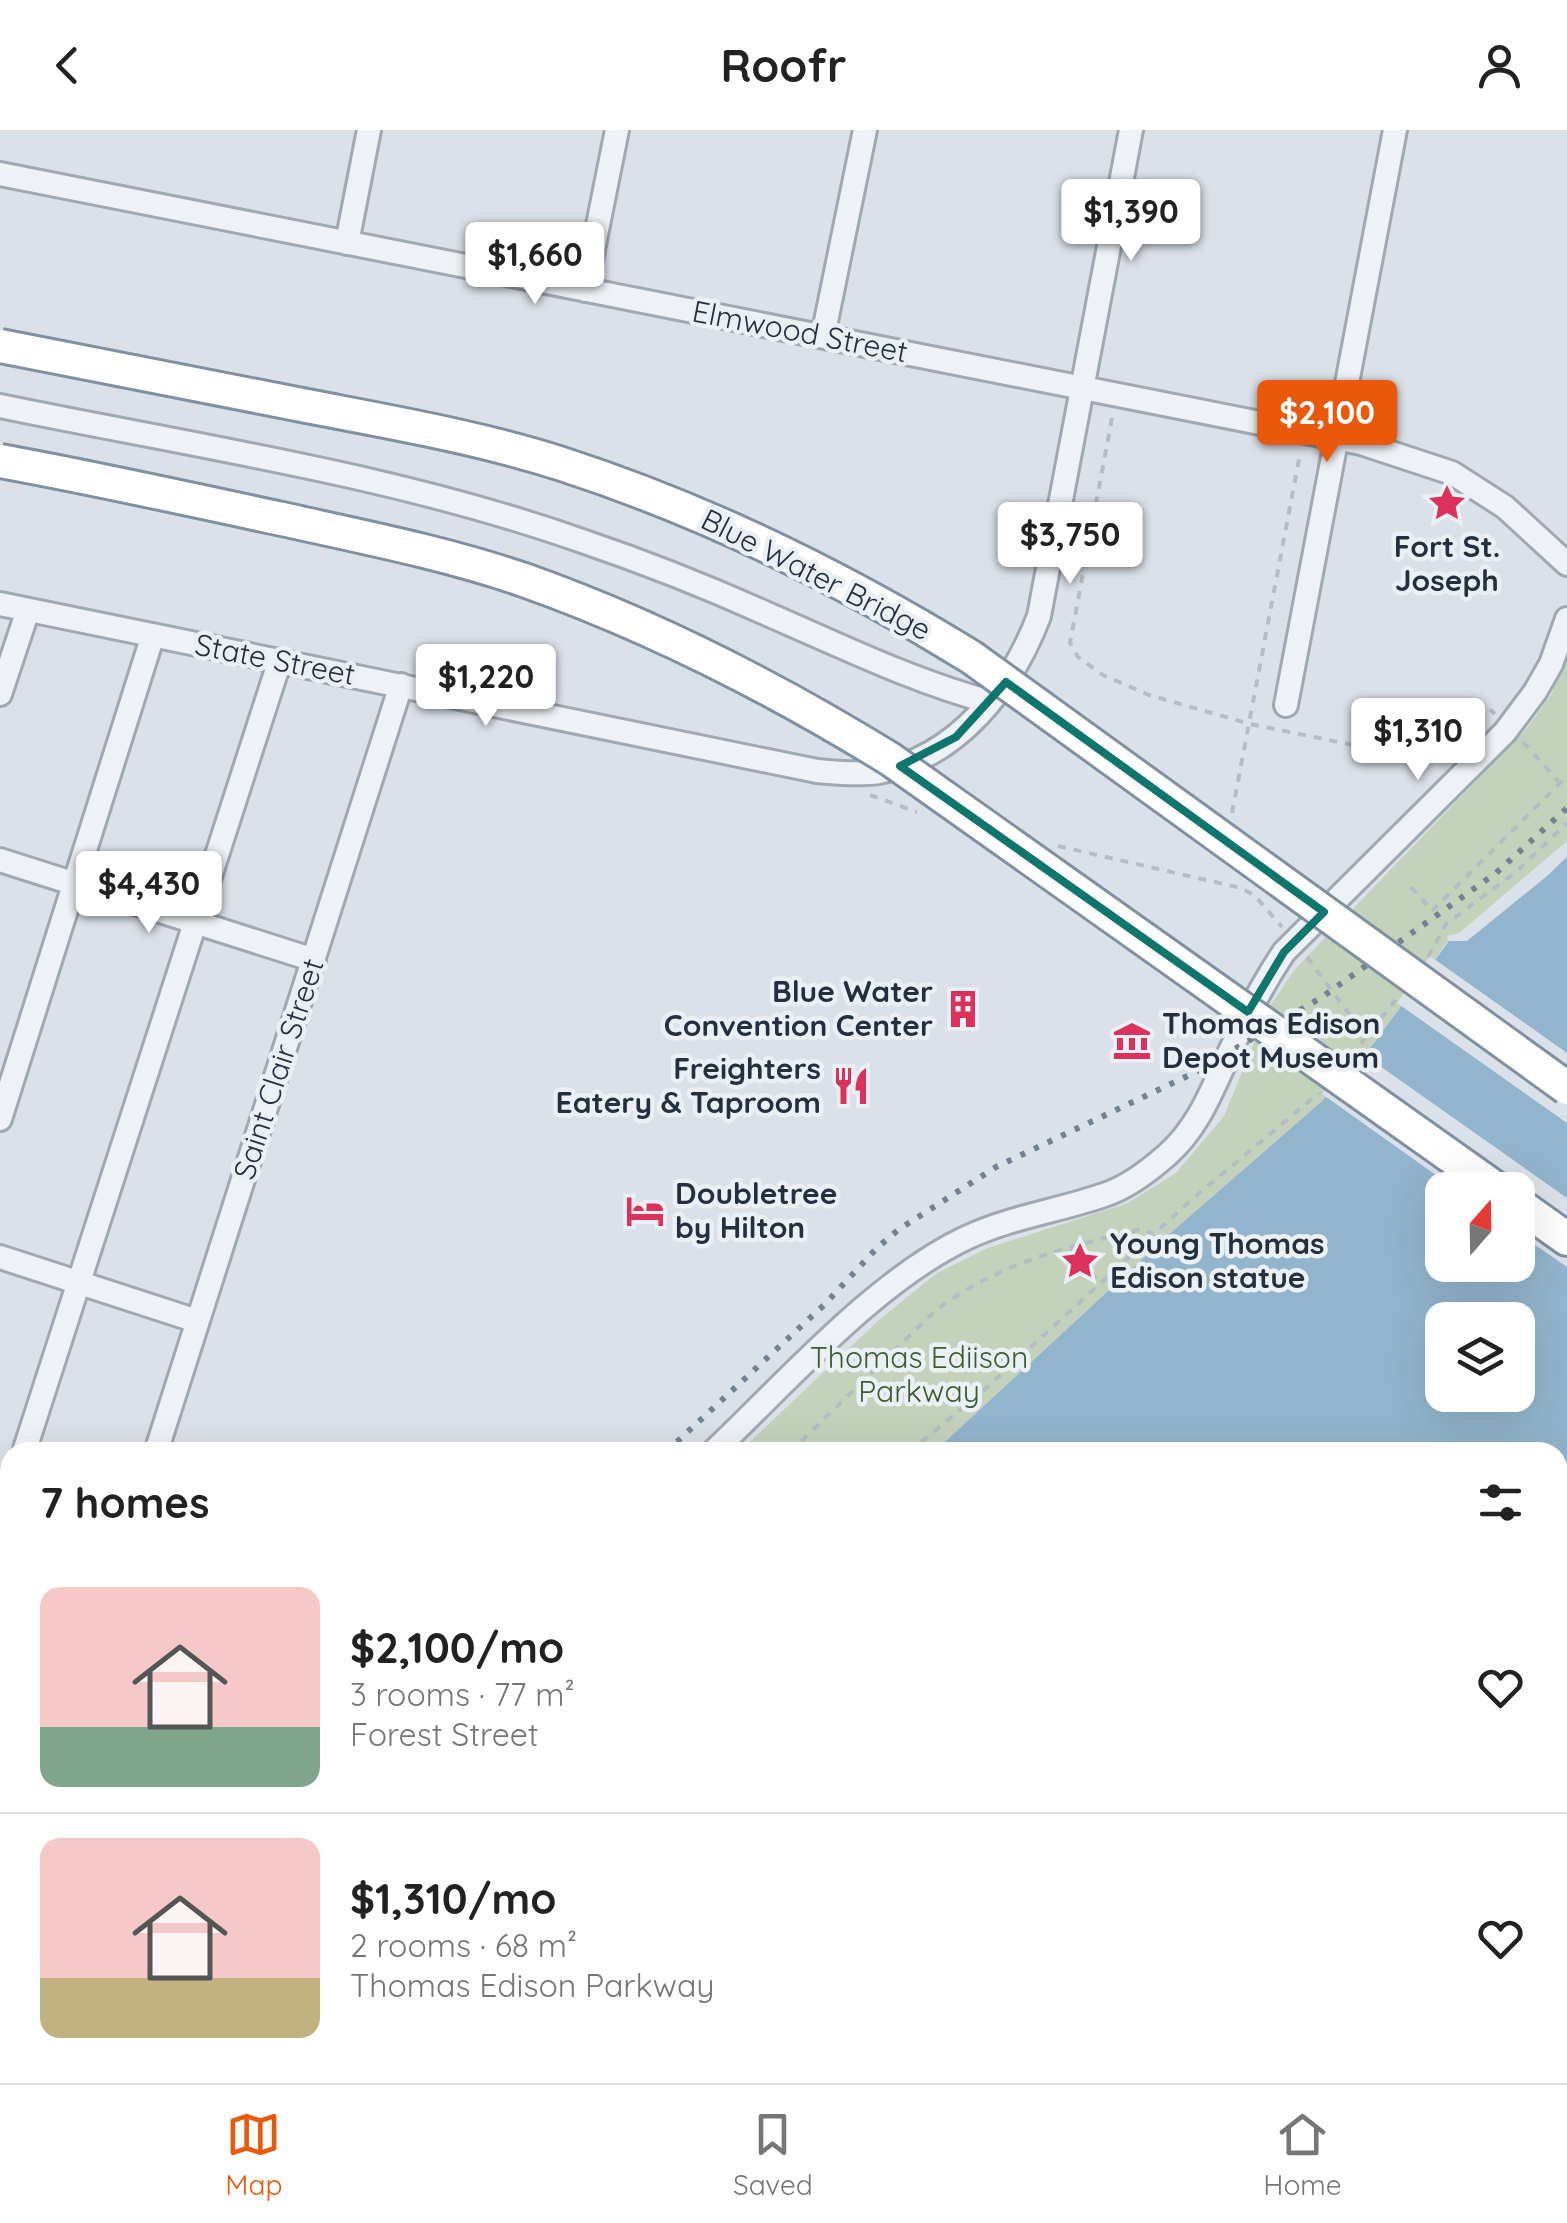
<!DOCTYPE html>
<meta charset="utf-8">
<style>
body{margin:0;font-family:Quicksand,sans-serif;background:#f6f6f6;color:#222;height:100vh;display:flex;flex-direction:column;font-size:38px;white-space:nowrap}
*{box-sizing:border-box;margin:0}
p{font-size:32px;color:#767676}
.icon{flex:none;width:55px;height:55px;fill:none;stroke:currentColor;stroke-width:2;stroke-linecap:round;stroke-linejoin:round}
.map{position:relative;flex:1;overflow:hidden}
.side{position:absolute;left:0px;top:1312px;width:1568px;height:642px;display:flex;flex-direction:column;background:#fff;border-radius:30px 30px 0 0;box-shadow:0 10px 40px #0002}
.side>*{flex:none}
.needle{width:65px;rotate:20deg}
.buttons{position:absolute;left:1425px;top:1042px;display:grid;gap:20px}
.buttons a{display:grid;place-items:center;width:110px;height:110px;border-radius:20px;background:#fff;box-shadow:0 10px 40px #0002;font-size:50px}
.price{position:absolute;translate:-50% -85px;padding:0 22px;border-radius:10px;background:#fff;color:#222;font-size:32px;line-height:65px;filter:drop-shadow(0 2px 5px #0008)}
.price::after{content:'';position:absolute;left:50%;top:60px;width:30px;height:22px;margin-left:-15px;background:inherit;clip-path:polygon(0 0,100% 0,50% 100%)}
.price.active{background:#ea580c;color:#fff}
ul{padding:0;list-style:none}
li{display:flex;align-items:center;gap:30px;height:250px;padding:0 40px}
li+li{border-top:2px solid #e0e0e0}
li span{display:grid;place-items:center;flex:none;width:280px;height:200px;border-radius:20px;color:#555}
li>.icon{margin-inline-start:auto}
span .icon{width:120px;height:120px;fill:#fffc;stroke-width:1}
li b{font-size:42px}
h2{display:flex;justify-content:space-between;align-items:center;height:120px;padding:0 40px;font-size:42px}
header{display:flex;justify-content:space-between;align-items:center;height:130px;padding:0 40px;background:#fff;font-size:45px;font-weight:800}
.tab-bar{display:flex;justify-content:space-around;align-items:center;height:140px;border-top:2px solid #e0e0e0;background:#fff;font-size:28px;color:#767676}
.tab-bar a{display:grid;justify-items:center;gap:5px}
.tab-bar .active{color:#ea580c}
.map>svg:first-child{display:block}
</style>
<header><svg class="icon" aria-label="back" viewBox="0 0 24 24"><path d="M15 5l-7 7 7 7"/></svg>Roofr<svg class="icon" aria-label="person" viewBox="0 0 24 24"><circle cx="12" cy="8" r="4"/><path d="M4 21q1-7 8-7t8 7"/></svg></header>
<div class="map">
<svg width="1567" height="1953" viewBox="0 0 1567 1953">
<rect width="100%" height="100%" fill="#dbe1e8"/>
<!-- green -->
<path fill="#c4d2bc" d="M1567,524V716L1461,807L1448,811L1374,913L1321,972L1174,1100L934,1322H739L880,1189L937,1143L988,1118L1128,1073L1176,1043L1224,986L1268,879L1295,839L1527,598L1551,565Z
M307,1945H452L449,1953H304Z"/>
<!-- water -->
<path fill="#92b4cc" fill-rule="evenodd" d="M1567,716V1953H449L452,1945H1558V1322H934L1174,1100L1321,972L1374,913L1449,811L1461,807ZM1442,1060H1518V1135H1442ZM1442,1190H1518V1265H1442Z"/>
<!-- pier -->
<path fill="#dbe1e8" d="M1567,711V727L1547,746L1467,811H1449L1447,806L1459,803Z
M1430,826L1567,923V993L1397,873Z
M1360,922L1567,1068V1137L1518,1103V1060H1457L1322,964Z"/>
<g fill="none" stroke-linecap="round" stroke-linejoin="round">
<!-- minor casing -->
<g stroke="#a0a8b2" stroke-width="28">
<path id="minor" d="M0,44L1361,313L1452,343L1505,377L1567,434
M347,113L369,0
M585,160L617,0
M823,206L865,0
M0,276C194,316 395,345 582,411C644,432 705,456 765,483C839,515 912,551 990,572
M0,474L817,641C837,643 859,645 879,642C958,627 1012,557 1039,486L1131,0
M0,564L28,480
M1286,575L1395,0
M0,730L314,830
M0,989L153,505
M0,1127L197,1191
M24,1322L280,530
M156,1322L401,555
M713,1322C787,1252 875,1151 966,1108C1010,1087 1058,1081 1104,1065C1126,1058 1150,1040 1167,1025C1201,995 1214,954 1233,915C1248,882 1264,852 1284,822L1505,602L1535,562L1551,534L1567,489
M0,1400L10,1368
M0,1544L10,1547
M0,1886L10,1880
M284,1953L288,1945"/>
</g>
<!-- highway casing -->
<g stroke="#8190a0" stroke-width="38">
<path id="highway" d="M1518,1074L1567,1109"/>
</g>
<!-- path -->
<path stroke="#b5bcc3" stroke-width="4" stroke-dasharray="8 8" stroke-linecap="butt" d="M1112,288L1070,513L1078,527L1103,545L1149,565L1250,594L1368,618L1408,621L1436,612L1486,576L1495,584
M1523,612L1560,653
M870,665L917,682
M1232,683L1300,324
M1058,716L1241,758L1255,766L1282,797
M1411,757L1432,781L1567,646
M1307,827L1355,892L1372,902
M1428,827L1446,794L1516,742L1567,693
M1351,926L1398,867
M1071,1118L1100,1153
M790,1322L935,1181C996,1134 1069,1116 1142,1099L1153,1104
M909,1322L984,1260L1190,1071L1319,963
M324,1953L327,1945
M437,1953L440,1945"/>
<!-- minor -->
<use href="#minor" stroke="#eef2f6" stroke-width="22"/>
<!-- highway -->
<use href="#highway" stroke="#fff" stroke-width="32"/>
<!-- rail -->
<path stroke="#738293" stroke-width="6" stroke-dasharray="5 10" stroke-linecap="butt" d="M666,1322L824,1175L877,1118L898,1100L996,1037L1198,941L1322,867L1496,743L1567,678
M30,1953L42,1945"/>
<!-- highway-bridge casing -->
<g stroke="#8190a0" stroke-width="38" stroke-linecap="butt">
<path id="highway-bridge" d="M0,216C104,237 208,257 312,277C395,293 481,308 562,334C707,381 841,447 971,527L1567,958
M0,331C94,348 188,369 282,389C363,407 445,423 524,450C654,496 773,557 890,629L1498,1060"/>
</g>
<!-- highway-bridge -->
<use href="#highway-bridge" stroke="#fff" stroke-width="32"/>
</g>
<!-- marked area -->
<path fill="none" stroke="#0f766e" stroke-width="8" stroke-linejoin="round" d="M1006,552L1324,782L1284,822L1248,882L900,636L956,607Z"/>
<!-- icons -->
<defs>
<g id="sight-bare" transform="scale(3)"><path d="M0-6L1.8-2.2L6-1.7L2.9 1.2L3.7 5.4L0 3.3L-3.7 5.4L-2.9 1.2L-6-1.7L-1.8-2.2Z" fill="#dc315b" stroke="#ebf0f5" stroke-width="2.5" paint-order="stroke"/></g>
<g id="building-bare" transform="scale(3)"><path d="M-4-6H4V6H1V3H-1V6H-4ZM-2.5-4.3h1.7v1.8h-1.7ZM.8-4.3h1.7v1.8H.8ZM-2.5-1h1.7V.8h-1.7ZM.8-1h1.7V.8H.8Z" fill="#dc315b" stroke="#ebf0f5" stroke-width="2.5" paint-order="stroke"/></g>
<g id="museum-bare" transform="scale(3)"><path d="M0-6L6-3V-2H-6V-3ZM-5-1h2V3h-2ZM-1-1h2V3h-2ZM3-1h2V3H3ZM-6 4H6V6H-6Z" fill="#dc315b" stroke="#ebf0f5" stroke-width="2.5" paint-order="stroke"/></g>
<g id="restaurant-bare" transform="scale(3)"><path d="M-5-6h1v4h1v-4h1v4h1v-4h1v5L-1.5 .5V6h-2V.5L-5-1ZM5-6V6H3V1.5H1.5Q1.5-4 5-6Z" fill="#dc315b" stroke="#ebf0f5" stroke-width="2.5" paint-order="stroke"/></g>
<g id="hotel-bare" transform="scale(3)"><path d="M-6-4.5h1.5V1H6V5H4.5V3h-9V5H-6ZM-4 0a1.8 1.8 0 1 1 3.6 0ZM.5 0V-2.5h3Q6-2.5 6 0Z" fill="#dc315b" stroke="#ebf0f5" stroke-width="2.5" paint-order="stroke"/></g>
</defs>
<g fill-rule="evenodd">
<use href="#sight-bare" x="1447" y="373"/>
<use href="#building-bare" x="963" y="879"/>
<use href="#museum-bare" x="1132" y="911"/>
<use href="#restaurant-bare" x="851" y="956"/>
<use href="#hotel-bare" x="645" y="1081"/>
<use href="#sight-bare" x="1080" y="1131"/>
</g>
<g text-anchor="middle" stroke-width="9" stroke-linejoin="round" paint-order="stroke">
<!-- street labels -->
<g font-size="30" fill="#24303f" stroke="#ebf0f5">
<text transform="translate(800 202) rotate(11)" y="10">Elmwood Street</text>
<text transform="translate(816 445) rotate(27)" y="10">Blue Water Bridge</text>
<text transform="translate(275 530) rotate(11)" y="10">State Street</text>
<text transform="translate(279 939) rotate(-72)" y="10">Saint Clair Street</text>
</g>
<!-- poi labels -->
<g font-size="30" font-weight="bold" fill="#24303f" stroke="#ebf0f5" text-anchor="start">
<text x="1447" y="427" text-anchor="middle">Fort St.<tspan x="1447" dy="34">Joseph</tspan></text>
<text x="933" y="872" text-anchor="end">Blue Water<tspan x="933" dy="34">Convention Center</tspan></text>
<text x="1162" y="904">Thomas Edison<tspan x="1162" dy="34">Depot Museum</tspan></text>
<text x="821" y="949" text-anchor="end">Freighters<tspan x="821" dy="34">Eatery &amp; Taproom</tspan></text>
<text x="675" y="1074">Doubletree<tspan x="675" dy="34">by Hilton</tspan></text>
<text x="1110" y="1124">Young Thomas<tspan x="1110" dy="34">Edison statue</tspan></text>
</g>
<!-- park labels -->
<g font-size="30" fill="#3c5c30" stroke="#ebf0f5">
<text x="919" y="1238">Thomas Ediison<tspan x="919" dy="34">Parkway</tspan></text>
</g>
</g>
</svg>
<div class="buttons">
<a><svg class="needle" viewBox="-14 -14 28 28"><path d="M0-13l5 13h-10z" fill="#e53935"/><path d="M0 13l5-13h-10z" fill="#767676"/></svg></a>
<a><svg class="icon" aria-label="layers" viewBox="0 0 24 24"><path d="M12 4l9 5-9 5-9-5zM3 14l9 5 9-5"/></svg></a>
</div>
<b class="price" style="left:1131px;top:134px">$1,390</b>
<b class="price" style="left:535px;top:177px">$1,660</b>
<b class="price active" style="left:1327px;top:335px">$2,100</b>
<b class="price" style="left:1070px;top:457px">$3,750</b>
<b class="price" style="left:486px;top:599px">$1,220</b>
<b class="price" style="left:1418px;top:653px">$1,310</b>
<b class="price" style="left:149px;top:806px">$4,430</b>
<section class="side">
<h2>7 homes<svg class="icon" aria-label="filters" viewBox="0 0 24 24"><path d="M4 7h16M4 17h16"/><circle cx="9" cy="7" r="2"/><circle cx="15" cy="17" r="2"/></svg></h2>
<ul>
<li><span style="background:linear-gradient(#f6c9c9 70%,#7fa58c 0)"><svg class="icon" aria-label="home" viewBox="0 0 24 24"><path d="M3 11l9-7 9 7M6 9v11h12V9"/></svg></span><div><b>$2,100/mo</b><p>3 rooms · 77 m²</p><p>Forest Street</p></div><svg class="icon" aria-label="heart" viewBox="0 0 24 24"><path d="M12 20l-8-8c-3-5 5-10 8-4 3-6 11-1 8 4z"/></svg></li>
<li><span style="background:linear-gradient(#f6c9c9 70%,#c2b280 0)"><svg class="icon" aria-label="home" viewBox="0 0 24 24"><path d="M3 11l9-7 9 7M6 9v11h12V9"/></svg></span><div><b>$1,310/mo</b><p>2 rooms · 68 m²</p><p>Thomas Edison Parkway</p></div><svg class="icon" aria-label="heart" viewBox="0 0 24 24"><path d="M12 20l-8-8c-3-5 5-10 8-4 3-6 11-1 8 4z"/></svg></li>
</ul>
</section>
</div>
<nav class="tab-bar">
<a class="active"><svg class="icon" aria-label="map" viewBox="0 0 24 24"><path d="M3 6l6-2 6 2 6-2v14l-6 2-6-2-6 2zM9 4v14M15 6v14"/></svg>Map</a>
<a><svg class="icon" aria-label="saved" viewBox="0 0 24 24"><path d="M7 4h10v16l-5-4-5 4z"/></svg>Saved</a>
<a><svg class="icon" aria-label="home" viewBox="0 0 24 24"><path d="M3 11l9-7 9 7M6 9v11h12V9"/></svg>Home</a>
</nav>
